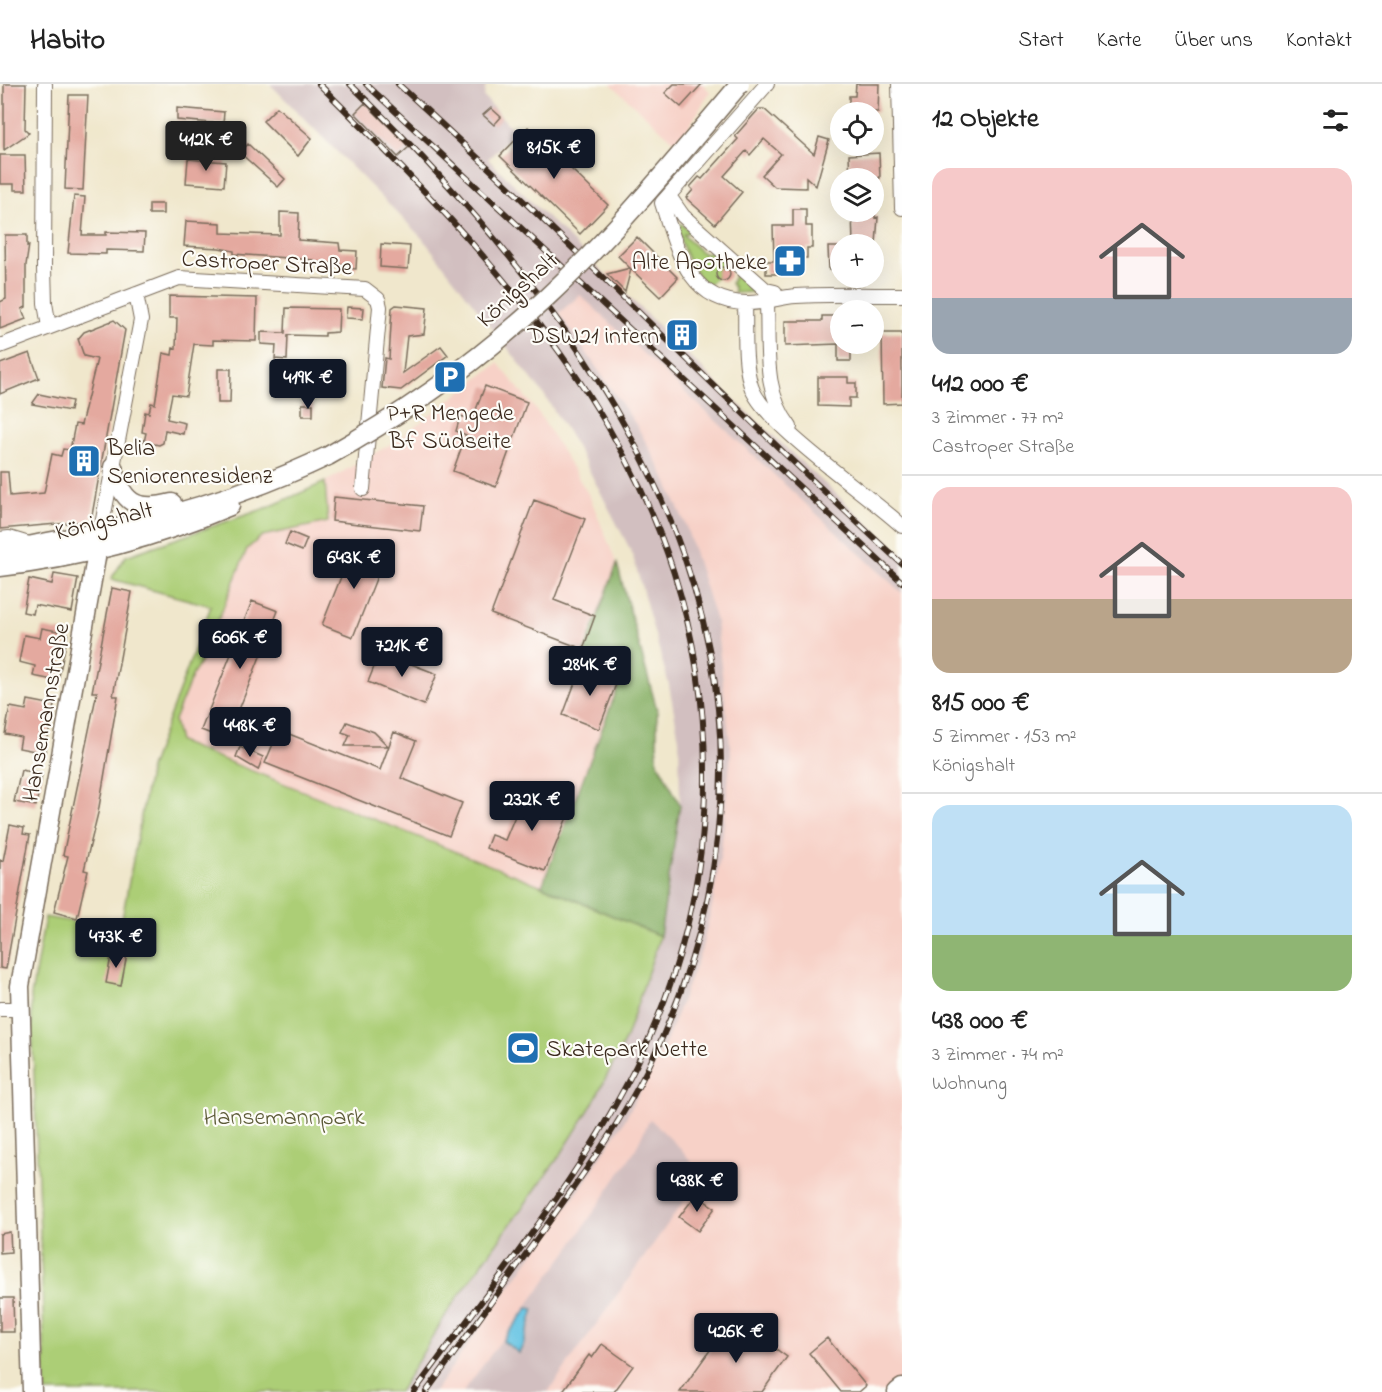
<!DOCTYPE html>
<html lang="de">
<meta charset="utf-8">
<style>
body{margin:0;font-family:"Indie Flower",sans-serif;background:#f2f2f2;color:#222;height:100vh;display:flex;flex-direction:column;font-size:22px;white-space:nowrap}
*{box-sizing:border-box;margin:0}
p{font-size:20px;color:#767676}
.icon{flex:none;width:33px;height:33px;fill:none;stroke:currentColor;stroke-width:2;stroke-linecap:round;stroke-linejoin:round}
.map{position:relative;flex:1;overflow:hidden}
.panel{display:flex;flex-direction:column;background:#fff;width:480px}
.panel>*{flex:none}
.controls{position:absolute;left:830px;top:18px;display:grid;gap:12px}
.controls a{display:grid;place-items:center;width:54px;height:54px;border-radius:50%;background:#fff;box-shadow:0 6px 24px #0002;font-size:30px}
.price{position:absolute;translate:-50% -51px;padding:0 14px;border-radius:6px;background:#111827;color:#fff;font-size:20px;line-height:39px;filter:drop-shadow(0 2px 3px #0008)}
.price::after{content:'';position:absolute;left:50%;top:36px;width:18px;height:14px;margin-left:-9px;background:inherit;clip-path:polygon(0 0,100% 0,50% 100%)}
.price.on{background:#222;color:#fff}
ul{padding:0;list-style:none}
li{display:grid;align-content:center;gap:12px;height:318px;padding:0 30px}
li+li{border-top:2px solid #e0e0e0}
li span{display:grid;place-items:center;height:186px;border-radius:18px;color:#555}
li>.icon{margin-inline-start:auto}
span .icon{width:108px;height:108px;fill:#fffc;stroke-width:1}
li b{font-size:26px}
h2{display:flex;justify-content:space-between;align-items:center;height:72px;padding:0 30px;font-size:26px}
header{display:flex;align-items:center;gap:36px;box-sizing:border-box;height:84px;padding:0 30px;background:#fff;border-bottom:2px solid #e0e0e0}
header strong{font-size:28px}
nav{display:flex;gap:33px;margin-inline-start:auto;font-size:21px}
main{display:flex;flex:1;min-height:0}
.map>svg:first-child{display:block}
</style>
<header>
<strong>Habito</strong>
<nav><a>Start</a><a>Karte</a><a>Über uns</a><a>Kontakt</a></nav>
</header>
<main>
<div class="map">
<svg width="902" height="1308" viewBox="0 0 902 1308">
<rect width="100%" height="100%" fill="#fdfcf7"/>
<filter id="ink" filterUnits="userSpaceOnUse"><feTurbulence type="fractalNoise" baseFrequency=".0167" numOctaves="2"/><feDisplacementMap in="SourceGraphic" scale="12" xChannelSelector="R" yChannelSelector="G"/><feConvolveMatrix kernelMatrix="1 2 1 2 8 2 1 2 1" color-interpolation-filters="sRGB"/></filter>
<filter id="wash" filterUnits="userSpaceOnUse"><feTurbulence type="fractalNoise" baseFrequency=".008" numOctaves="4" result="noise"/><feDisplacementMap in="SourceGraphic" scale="24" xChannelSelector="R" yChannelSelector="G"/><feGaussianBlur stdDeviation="1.35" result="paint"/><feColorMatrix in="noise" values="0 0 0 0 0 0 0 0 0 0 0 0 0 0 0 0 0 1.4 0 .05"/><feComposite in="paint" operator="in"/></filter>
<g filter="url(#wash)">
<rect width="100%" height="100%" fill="#f0e7cc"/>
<!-- built -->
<path fill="#f7d1c7" d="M611,0H703L710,8L678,61Z
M580,210L902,509V1304L897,1308H434L580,1105L623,1039L664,963L701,867L731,669L716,537L559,229Z
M498,279L540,331L590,413L617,480L582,574L623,590L542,802L178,658L174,636L247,465L262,452L328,438L325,398L396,357Z"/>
<!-- industrial -->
<path fill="#d2bfc0" d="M270,0H486L484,13L515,48L488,75L730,312L902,471V509L580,211L559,229L637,342L662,388L685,439L716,537L731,669L721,767L713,818L701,867L664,963L623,1039L580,1105L434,1308H399L450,1224L561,1070L592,1021L626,954L660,852L680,721L679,655L669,601L632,469L580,369L545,312L423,155Z
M650,1035L682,1066L697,1085L699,1096L548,1308H463L569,1165L635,1066Z"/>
<!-- green -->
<path fill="#acce76" stroke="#747c4a" stroke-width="1.5" d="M681,140L691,147L683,151L704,170L713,166L729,181L718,184L716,194L707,202C690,186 682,165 677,143Z
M737,186L754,203L753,208L734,209V204L731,199Z
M325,398L328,438L262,452L247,465L202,576L193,590L174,636L179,658L542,802L660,852L626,954L592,1021L561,1070L450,1224L399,1308H46L31,912L45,833L120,846L150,684L211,522L111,495L126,472L269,423Z"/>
<!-- forest -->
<path fill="#89b167" stroke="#626e42" stroke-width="1.5" d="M617,480L657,626V676L680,721L660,852L542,802L623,590L582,574Z"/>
<!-- water -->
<path fill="#64c3e3" stroke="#507680" stroke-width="1.5" d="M528,1224L534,1225L524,1259L519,1269L503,1257Z"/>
<g id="blocks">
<!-- building -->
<path fill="#e4a99f" d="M4,0H26L25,45L29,49L4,66Z
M674,0H702L681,23L665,9Z
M856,0H879L878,28H849V12H855Z
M69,11H88L83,106L65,105Z
M365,19L409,63L398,73L355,29Z
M277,23L312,54L298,72L263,37Z
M177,24L224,28L223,40L177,36Z
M491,24L501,33L494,41L483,31Z
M759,25H764L814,70L819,53L829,56L816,102L806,93V104L775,103L762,91L781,70L764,55L750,71L746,67L724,92L742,108L715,140L686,114L693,106L690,103L699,93L702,95L738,55L735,52Z
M528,43L608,121L580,150L500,72Z
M248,60L285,95L278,103L240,69Z
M879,69L880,94H850L849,71Z
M0,71H25L26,106H14V100H0Z
M188,75L226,78L224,102L186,99Z
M74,112L85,113L82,151H106V148L145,149L144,167L106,166V170L68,169Z
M149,120H163V130H149Z
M793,125H806V142H812V164H807V174H803V183H794V190H766V177H774L773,142H793Z
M280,128L299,129L298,156L339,159L340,166L357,167L356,185L344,184L345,180L314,178V176L234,170V167L219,164L184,162L186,137L221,139V149L280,151Z
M852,128H875V134L878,133L876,160H853Z
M5,151H27V162L29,161L26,181V223L22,225L26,235L0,245V218L6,215Z
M637,153L678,194L660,213L631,185L625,208L607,190L630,184L618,172Z
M381,160L410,162L408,185L380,183Z
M828,163H840V186H829Z
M716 190a7 7 0 1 1 14 0a7 7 0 1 1-14 0Z
M169,212L257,214L256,257L213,256V261L194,260L186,312L172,310L167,335L185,339L183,350L165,346L163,359L159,361L144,358L146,349L142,348L145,328L149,329L151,319L155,320L163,269L172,271L173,264L176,265L177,234H169Z
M396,221L427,224L424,250L407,252L403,289L441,262L448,271L401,306L382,304L385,274L389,275L392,224Z
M347,223L364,224L363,235L346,234Z
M286,224L339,225L338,248L325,249V252L288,251L287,276L275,275L276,261L261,260V248L285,249Z
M822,232H840V260H851V277H838V260L785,262V237H822Z
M114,236L125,246L91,437L0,445V388H8L10,412L44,409L52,370L61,372L63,365L70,366L75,340L81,341L97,275L84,272L78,255L84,248Z
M882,249H902V319L883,320Z
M30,269L39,294L0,310V280Z
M218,285H231L230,319H218Z
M818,293H848V299H856V314H849V323L818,322Z
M485,302L527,318L496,403L453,387L466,351L456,347L458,340L461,332L472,336Z
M39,310L72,317L70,327L32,320Z
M302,320H313V332H302Z
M334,413L423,422L420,447L332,437Z
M534,416L585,435L554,516L595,532L583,565L491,530Z
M290,448L307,455L302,467L285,460Z
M354,460L385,472L353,553L322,541Z
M54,490L78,494L72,528L35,521L33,530L23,528L29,495L52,500Z
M112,504L132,508L113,612H118L98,729L84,786L88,787L77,834L54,828L68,772L63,771L97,608H92Z
M252,517L278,527L227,656L201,646Z
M42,544L68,549L58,597L33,592L35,582L19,578L24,551L40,554Z
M380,568L437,590L424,621L368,598Z
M582,580L618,595L599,645L563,631Z
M28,616L54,621L45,669L19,664L21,653L5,650L10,623L26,626Z
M347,638L374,648L388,662H345L350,651L342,648Z
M279,646L380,686L394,648L416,657L401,694L462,719L449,752L265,679Z
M240,663L263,673L258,686L236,673Z
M21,686L42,690L36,722L14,718Z
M525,708L570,726L545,787L486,764L491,751L505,756Z
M10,741L24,744L23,750L30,751L6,885L0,884V776L3,777Z
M112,867L127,870L121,902L106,899Z
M696,1111L715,1124L698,1147L679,1133Z
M10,1148L11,1168L0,1169V1150Z
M0,1214H13L14,1248H0Z
M733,1234L787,1273L762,1308H680Z
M827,1254L866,1302L859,1308H841L809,1269Z
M602,1260L633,1282L614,1308H562L589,1271L592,1274Z"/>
</g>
</g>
<g filter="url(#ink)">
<use href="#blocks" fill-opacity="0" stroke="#7a6c5b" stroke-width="1.5"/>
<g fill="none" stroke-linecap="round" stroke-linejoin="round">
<!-- street casing -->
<g stroke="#7a6c5b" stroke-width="16">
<path id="street" d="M45,0L44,184L45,219L49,243
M767,0L662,119C677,165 688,218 746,219C763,220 779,213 796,212C831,210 867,211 902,211
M899,0L902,124
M669,112L683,132L766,206L775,208
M766,206C771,253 759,303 790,343
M745,219C746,246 743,276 751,302C762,339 869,411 902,442
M0,262L179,194L365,205L378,215L380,223L363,405
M101,446L141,236L136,210
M0,455L9,454L32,461
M0,925H19"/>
</g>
<!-- secondary casing -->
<g stroke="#7a6c5b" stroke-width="21">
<path id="secondary" d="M113,383C122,419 136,428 172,419
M0,468C43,458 87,452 130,441C198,425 265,402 328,372
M0,483C79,474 157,453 230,422
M32,1308L20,902L101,446
M897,1308L902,1304"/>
</g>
<!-- street -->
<use href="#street" stroke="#fff" stroke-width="14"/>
<!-- secondary -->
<use href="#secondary" stroke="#fff" stroke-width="18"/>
<!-- rail casing -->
<g stroke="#3b2a1e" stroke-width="6">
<path id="rail" d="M319,0C519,199 707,395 705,696C705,794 680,894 636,982C579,1096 490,1204 414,1308
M350,0C627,269 839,595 648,984C619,1042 579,1096 541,1149C503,1202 465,1255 426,1308
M366,0L902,498
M398,0C570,156 731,323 902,480"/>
</g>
<!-- rail -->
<use href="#rail" stroke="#fdfcf7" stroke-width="4" stroke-dasharray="11" stroke-linecap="butt"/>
<!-- secondary-bridge casing -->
<g stroke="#7a6c5b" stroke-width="21" stroke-linecap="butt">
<path id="secondary-bridge" d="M328,372C405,329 481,275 545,215C616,149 678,73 740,0"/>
</g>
<!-- secondary-bridge -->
<use href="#secondary-bridge" stroke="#fff" stroke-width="18"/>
</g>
</g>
<!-- icons -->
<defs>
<g id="pharmacy-square" transform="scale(1.725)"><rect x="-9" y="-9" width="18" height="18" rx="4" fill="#1f6fb2" stroke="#fdfcf7"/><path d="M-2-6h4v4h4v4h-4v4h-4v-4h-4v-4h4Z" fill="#fff"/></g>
<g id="building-square" transform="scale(1.725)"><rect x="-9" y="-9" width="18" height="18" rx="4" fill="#1f6fb2" stroke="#fdfcf7"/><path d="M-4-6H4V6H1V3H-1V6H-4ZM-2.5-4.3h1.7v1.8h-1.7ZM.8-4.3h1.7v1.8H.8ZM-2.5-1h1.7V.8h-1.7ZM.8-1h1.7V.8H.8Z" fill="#fff"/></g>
<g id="parking-square" transform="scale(1.725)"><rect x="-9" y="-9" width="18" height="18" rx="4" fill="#1f6fb2" stroke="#fdfcf7"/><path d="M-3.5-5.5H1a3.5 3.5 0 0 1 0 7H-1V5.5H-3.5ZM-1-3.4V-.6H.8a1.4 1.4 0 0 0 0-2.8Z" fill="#fff"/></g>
<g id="stadium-square" transform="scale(1.725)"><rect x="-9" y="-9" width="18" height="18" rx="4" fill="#1f6fb2" stroke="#fdfcf7"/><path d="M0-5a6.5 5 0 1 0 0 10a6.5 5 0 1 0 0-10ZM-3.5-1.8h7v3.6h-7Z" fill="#fff"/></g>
</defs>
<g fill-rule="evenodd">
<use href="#pharmacy-square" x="790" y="177"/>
<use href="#building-square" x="682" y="251"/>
<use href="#parking-square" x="450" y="293"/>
<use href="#building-square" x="84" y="377"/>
<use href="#stadium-square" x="523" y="964"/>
</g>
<g text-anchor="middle" stroke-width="4.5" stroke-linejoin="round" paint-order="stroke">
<!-- poi labels -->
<g font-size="24" fill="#3b2a1e" stroke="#fdfcf7" text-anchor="end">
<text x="767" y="185">Alte Apotheke</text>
<text x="659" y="259">DSW21 intern</text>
<text x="450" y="336" text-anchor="middle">P+R Mengede<tspan x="450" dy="28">Bf Südseite</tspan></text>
<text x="107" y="371" text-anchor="start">Belia<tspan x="107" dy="28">Seniorenresidenz</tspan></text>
<text x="546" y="972" text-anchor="start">Skatepark Nette</text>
</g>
<!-- street labels -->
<g font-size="24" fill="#3b2a1e" stroke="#fdfcf7">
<text transform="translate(267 178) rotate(3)" y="8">Castroper Straße</text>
<text transform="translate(517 205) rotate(-42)" y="8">Königshalt</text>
<text transform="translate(104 436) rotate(-14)" y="8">Königshalt</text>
<text transform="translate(45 628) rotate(-80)" y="8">Hansemannstraße</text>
</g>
<!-- park labels -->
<g font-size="24" fill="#5d5b38" stroke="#fdfcf7">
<text x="284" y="1040">Hansemannpark</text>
</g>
</g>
</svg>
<div class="controls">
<a><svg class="icon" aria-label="locate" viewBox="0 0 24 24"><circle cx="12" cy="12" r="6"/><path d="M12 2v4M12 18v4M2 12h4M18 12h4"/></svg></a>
<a><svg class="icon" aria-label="layers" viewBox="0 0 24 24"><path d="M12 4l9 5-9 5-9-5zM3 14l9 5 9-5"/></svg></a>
<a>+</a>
<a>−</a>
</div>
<b class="price on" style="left:206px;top:88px">412K €</b>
<b class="price" style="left:554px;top:96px">815K €</b>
<b class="price" style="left:308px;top:326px">419K €</b>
<b class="price" style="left:354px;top:506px">643K €</b>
<b class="price" style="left:240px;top:586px">606K €</b>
<b class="price" style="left:402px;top:594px">721K €</b>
<b class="price" style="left:590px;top:613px">284K €</b>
<b class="price" style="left:250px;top:674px">448K €</b>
<b class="price" style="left:532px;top:748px">232K €</b>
<b class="price" style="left:116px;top:885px">473K €</b>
<b class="price" style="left:697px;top:1129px">438K €</b>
<b class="price" style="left:736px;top:1280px">426K €</b>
</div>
<section class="panel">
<h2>12 Objekte<svg class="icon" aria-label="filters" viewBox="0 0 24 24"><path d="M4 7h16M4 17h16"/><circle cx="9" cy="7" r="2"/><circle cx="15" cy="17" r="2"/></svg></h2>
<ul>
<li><span style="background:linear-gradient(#f6c9c9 70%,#9aa5b1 0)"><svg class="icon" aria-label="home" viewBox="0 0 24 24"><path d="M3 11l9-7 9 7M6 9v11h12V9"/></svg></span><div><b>412 000 €</b><p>3 Zimmer · 77 m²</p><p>Castroper Straße</p></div></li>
<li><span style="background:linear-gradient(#f6c9c9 60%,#b9a48a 0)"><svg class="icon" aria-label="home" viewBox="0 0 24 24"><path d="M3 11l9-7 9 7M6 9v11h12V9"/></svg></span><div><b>815 000 €</b><p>5 Zimmer · 153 m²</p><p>Königshalt</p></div></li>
<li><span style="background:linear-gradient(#bfe0f5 70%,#8fb573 0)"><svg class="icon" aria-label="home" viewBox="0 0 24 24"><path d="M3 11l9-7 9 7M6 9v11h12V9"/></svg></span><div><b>438 000 €</b><p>3 Zimmer · 74 m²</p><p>Wohnung</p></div></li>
</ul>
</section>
</main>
